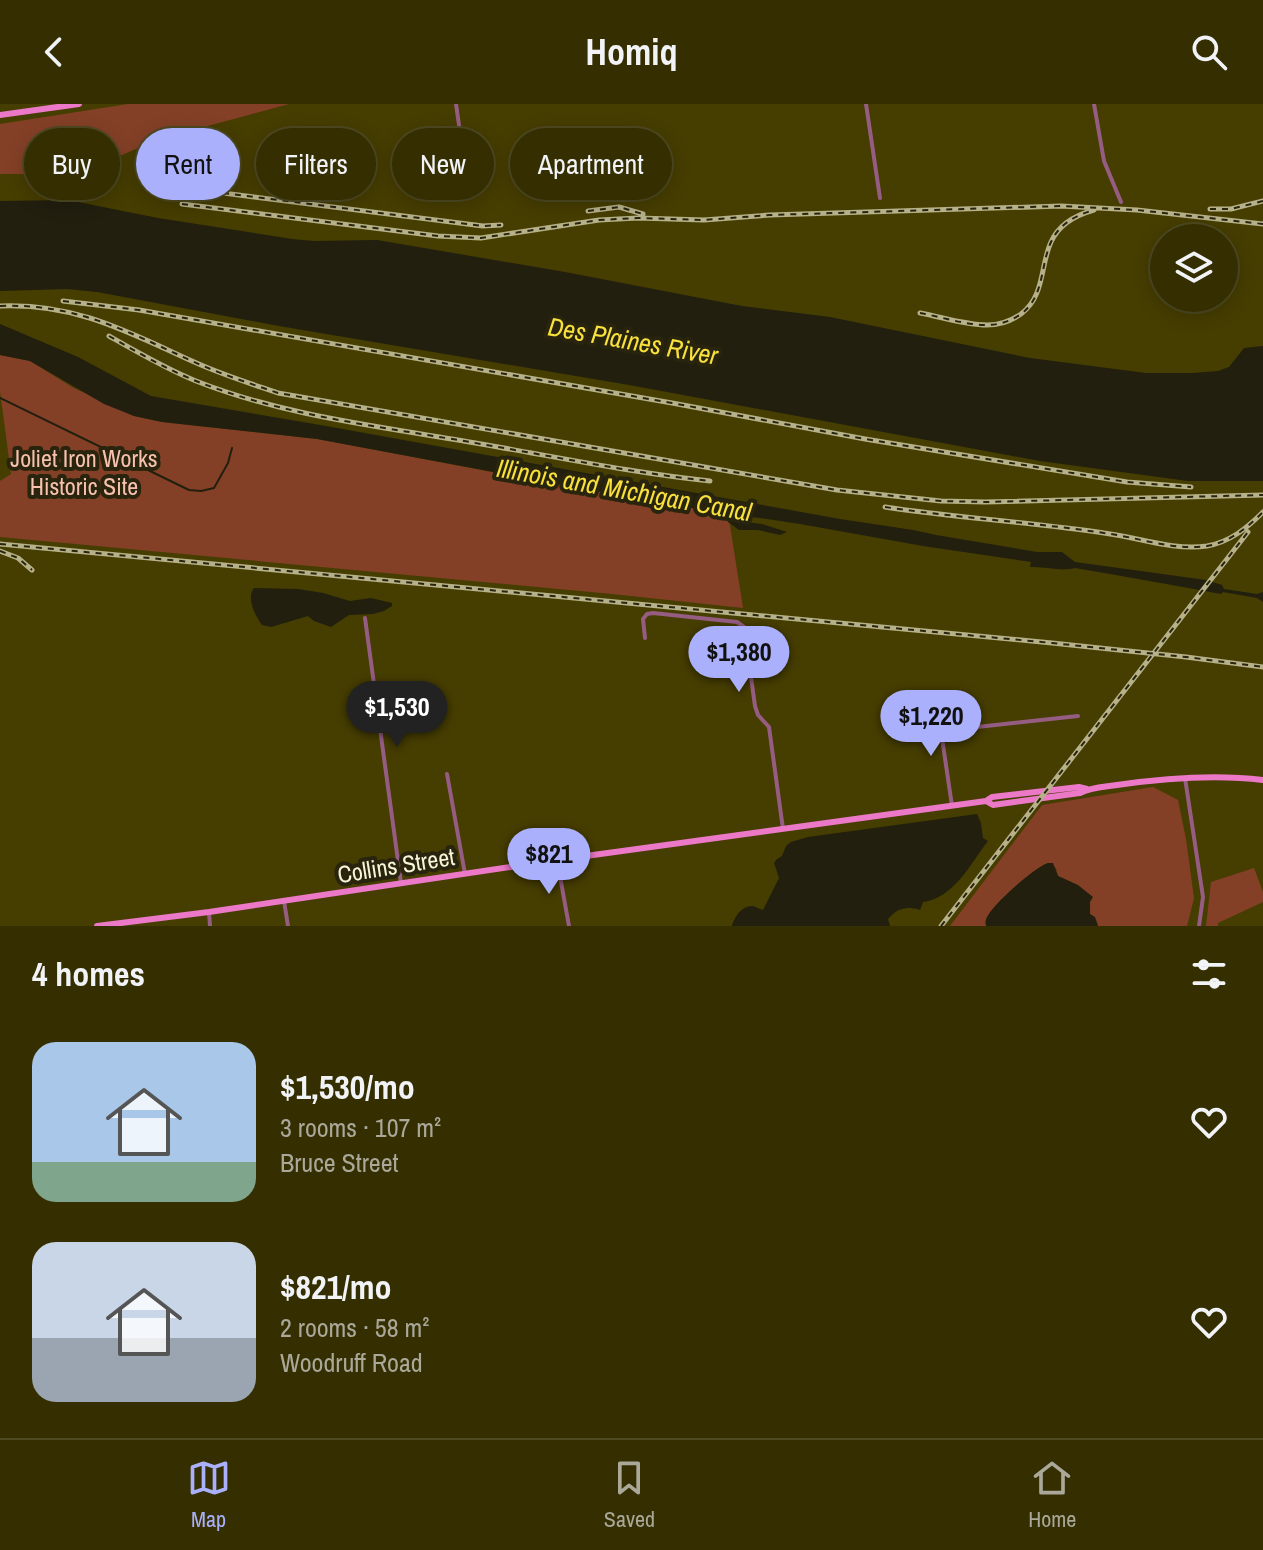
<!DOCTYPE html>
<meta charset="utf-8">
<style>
body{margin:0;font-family:"Archivo Narrow",sans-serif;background:#3c360a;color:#f1f3f6;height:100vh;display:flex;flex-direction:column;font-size:30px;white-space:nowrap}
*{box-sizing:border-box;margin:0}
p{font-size:26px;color:#a9a899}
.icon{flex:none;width:44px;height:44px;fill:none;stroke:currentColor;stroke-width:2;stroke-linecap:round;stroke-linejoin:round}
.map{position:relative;height:822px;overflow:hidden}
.details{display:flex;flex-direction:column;background:#342e00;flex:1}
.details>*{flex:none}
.banner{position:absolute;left:24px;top:24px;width:800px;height:72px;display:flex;gap:16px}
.tools{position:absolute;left:1150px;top:120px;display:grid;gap:16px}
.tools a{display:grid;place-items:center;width:88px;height:88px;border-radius:50%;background:#342e00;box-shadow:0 4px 20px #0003,0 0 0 2px #4e4a22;font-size:40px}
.price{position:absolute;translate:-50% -68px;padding:0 18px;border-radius:28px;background:#aab0fb;color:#111;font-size:26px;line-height:52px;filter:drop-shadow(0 2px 4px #0008)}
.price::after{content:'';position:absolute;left:50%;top:48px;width:24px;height:18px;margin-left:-12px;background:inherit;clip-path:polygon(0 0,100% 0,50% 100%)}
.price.on{background:#222;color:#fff}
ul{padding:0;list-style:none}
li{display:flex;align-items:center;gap:24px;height:200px;padding:0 32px}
li span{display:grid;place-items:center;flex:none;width:224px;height:160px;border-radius:24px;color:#555}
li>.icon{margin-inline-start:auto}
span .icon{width:96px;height:96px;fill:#fffc;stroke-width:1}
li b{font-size:34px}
h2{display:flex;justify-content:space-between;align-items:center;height:96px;padding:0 32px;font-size:34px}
.tag{padding:0 28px;border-radius:36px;background:#342e00;box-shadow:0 4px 20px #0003,0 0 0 2px #4e4a22;font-size:28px;line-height:72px}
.tag.on{background:#aab0fb;color:#111}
header{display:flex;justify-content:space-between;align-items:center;height:104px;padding:0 32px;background:#342e00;font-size:36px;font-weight:800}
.tabs{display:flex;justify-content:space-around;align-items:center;height:112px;border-top:2px solid #4e4a22;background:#342e00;font-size:22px;color:#a9a899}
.tabs a{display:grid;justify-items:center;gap:4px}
.tabs .on{color:#aab0fb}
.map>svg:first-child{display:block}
</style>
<header><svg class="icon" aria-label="back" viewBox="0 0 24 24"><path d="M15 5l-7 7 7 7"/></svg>Homiq<svg class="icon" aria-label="search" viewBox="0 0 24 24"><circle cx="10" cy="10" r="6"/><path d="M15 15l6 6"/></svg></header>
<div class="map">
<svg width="1263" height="822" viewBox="0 0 1263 822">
<rect width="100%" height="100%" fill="#463d00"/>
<!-- green -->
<path fill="#844027" d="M128,0H289L159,35L101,60L26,70H0V20Z
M0,251L30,257L72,283L134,312L162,318L317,335L550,379L728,409L743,504L612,490L0,433V377L11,370L0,287Z
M1153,683L1178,696L1186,735L1194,794L1187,822H1098L1097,818L1090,810C1092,788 1076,780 1058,772L1056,764L1048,759C1035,764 990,802 986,816C985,818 986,820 986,822H950L1042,701Z
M1254,764L1263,788V798L1218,819V822H1206L1211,778Z"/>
<!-- water -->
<path fill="#221f0f" d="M68,96L158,114L292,135L314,137L377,136L565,168L742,202L830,213L1030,254L1146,269H1192L1218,267L1229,263L1244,244L1263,242V377H1188L1040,357L629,281L279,222L97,188L67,185L0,187V97Z
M0,220L78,253L151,292L326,322L840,415L913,426L936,431L1037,448H1062L1075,458L1206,476L1222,481L1224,485L1257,490L1263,488V498L1257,494L1223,488L1221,490C1172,481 1124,472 1075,464C1060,468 1046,462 1030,463L1031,458L923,442L800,420L672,401L317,335L162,318L134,312L104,300L30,257L0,251Z
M728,416L762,420L787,428L780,431L758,426H739L728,418Z
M254,484L298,485L323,489L350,497L371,494L392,499V502L384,507L373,510L349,511L331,523L314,517L308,512L271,523L262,521C255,511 246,494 254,484Z
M977,710L981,719L983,734L988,737C971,759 954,794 923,798L920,806C906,802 898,804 888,815L890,822H732C734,814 741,802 752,802C755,802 759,805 763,806L779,774L774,759L777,755L782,752L786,742L791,738L808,733Z
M1048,759H1053L1058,772L1078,781L1093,793L1090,798V810L1095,813L1098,822H986C986,820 985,818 986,816C989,803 1035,763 1048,759Z"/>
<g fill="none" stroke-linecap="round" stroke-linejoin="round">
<!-- stream -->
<path stroke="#221f0f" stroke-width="2" d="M0,294L189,386L201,387L214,384L228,359L232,344"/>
<!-- street -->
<path stroke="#965d83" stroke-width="4" d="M456,0L462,42
M866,0L880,94
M1094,0L1104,57L1121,98
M365,514L401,779
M645,534L643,515L647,510L653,509L737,518L744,523L755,602L758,611L769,623L783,725
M943,605L941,627L952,702
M941,627L1078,612
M447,670L465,770
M1185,674L1203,793L1199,822
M557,756L569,822
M284,797L288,822
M209,808L210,822"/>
<!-- primary -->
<path stroke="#ec78c8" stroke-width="6" d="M0,11L79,0
M986,697L993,701L1080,689C1091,683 1104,683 1117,681C1165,674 1214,670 1263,676
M97,822L209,808L564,755L986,697L992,693L1079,683L1087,685"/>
<!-- rail casing -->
<g stroke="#b7b189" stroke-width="5">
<path id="rail" d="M223,89L483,122L501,121
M182,100L438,132L481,134L599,116L638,114L704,116L770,111L1061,102L1137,106L1263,120
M1210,105H1231L1263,97
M588,107L619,103L643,110
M63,197L139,206L672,299L865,335L1127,378L1191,383
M0,202C75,199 126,227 192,257C220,270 249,279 278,289L837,386L941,397L985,398L1263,391
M920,209C942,213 965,221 987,221C999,221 1011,217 1021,210C1045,192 1040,162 1051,138C1059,120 1076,111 1094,106
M109,232C137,248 166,265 196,277C287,313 386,323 481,340C557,353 633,369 710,377
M885,403C958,414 1031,418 1104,429C1137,433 1173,447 1207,442C1230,438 1247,424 1263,408
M0,440L1052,539L1186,553L1263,563
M0,447L18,454L32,466
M941,822L1248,428"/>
</g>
<!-- rail -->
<use href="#rail" stroke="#28240d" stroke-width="2" stroke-dasharray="6" stroke-linecap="butt"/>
</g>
<g text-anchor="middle" stroke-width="8" stroke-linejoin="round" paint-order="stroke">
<!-- park labels -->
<g font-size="24" fill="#f8c1ae" stroke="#28240d">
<text x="84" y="363">Joliet Iron Works<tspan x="84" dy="28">Historic Site</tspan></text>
</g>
<!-- street labels -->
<g font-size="24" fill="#f8f4d8" stroke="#28240d">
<text transform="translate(396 762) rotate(-9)" y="8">Collins Street</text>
</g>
<!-- water labels -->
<g font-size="26" font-style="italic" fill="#f8e03d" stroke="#28240d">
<text transform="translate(633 237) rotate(10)" y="9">Des Plaines River</text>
<text transform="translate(624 386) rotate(10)" y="9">Illinois and Michigan Canal</text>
</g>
</g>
</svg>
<div class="tools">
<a><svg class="icon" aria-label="layers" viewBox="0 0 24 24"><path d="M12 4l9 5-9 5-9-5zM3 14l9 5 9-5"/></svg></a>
</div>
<b class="price" style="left:739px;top:590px">$1,380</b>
<b class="price on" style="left:397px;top:645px">$1,530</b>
<b class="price" style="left:931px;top:654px">$1,220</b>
<b class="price" style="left:549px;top:792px">$821</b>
<div class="banner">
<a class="tag">Buy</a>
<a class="tag on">Rent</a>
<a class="tag">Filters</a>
<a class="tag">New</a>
<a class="tag">Apartment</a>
</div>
</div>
<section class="details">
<h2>4 homes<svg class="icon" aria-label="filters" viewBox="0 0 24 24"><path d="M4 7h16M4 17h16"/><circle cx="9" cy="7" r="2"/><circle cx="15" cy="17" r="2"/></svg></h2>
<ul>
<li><span style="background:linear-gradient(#a9c7e8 75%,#7fa58c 0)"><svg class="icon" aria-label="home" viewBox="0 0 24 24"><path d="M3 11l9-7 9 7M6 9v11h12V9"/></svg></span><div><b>$1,530/mo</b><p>3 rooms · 107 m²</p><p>Bruce Street</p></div><svg class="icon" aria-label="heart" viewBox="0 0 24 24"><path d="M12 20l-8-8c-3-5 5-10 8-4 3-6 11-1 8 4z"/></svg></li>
<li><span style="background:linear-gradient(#c9d6e8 60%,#9aa5b1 0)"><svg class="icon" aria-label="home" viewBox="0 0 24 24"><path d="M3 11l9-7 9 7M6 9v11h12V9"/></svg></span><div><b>$821/mo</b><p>2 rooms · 58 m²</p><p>Woodruff Road</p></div><svg class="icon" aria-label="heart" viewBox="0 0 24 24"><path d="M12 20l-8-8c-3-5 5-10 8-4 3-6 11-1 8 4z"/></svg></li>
</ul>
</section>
<nav class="tabs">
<a class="on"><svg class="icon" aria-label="map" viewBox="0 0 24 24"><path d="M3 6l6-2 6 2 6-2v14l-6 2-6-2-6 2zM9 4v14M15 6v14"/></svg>Map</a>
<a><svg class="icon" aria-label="saved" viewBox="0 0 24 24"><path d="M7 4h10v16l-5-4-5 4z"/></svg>Saved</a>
<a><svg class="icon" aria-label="home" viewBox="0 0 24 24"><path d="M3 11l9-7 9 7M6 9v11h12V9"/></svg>Home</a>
</nav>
